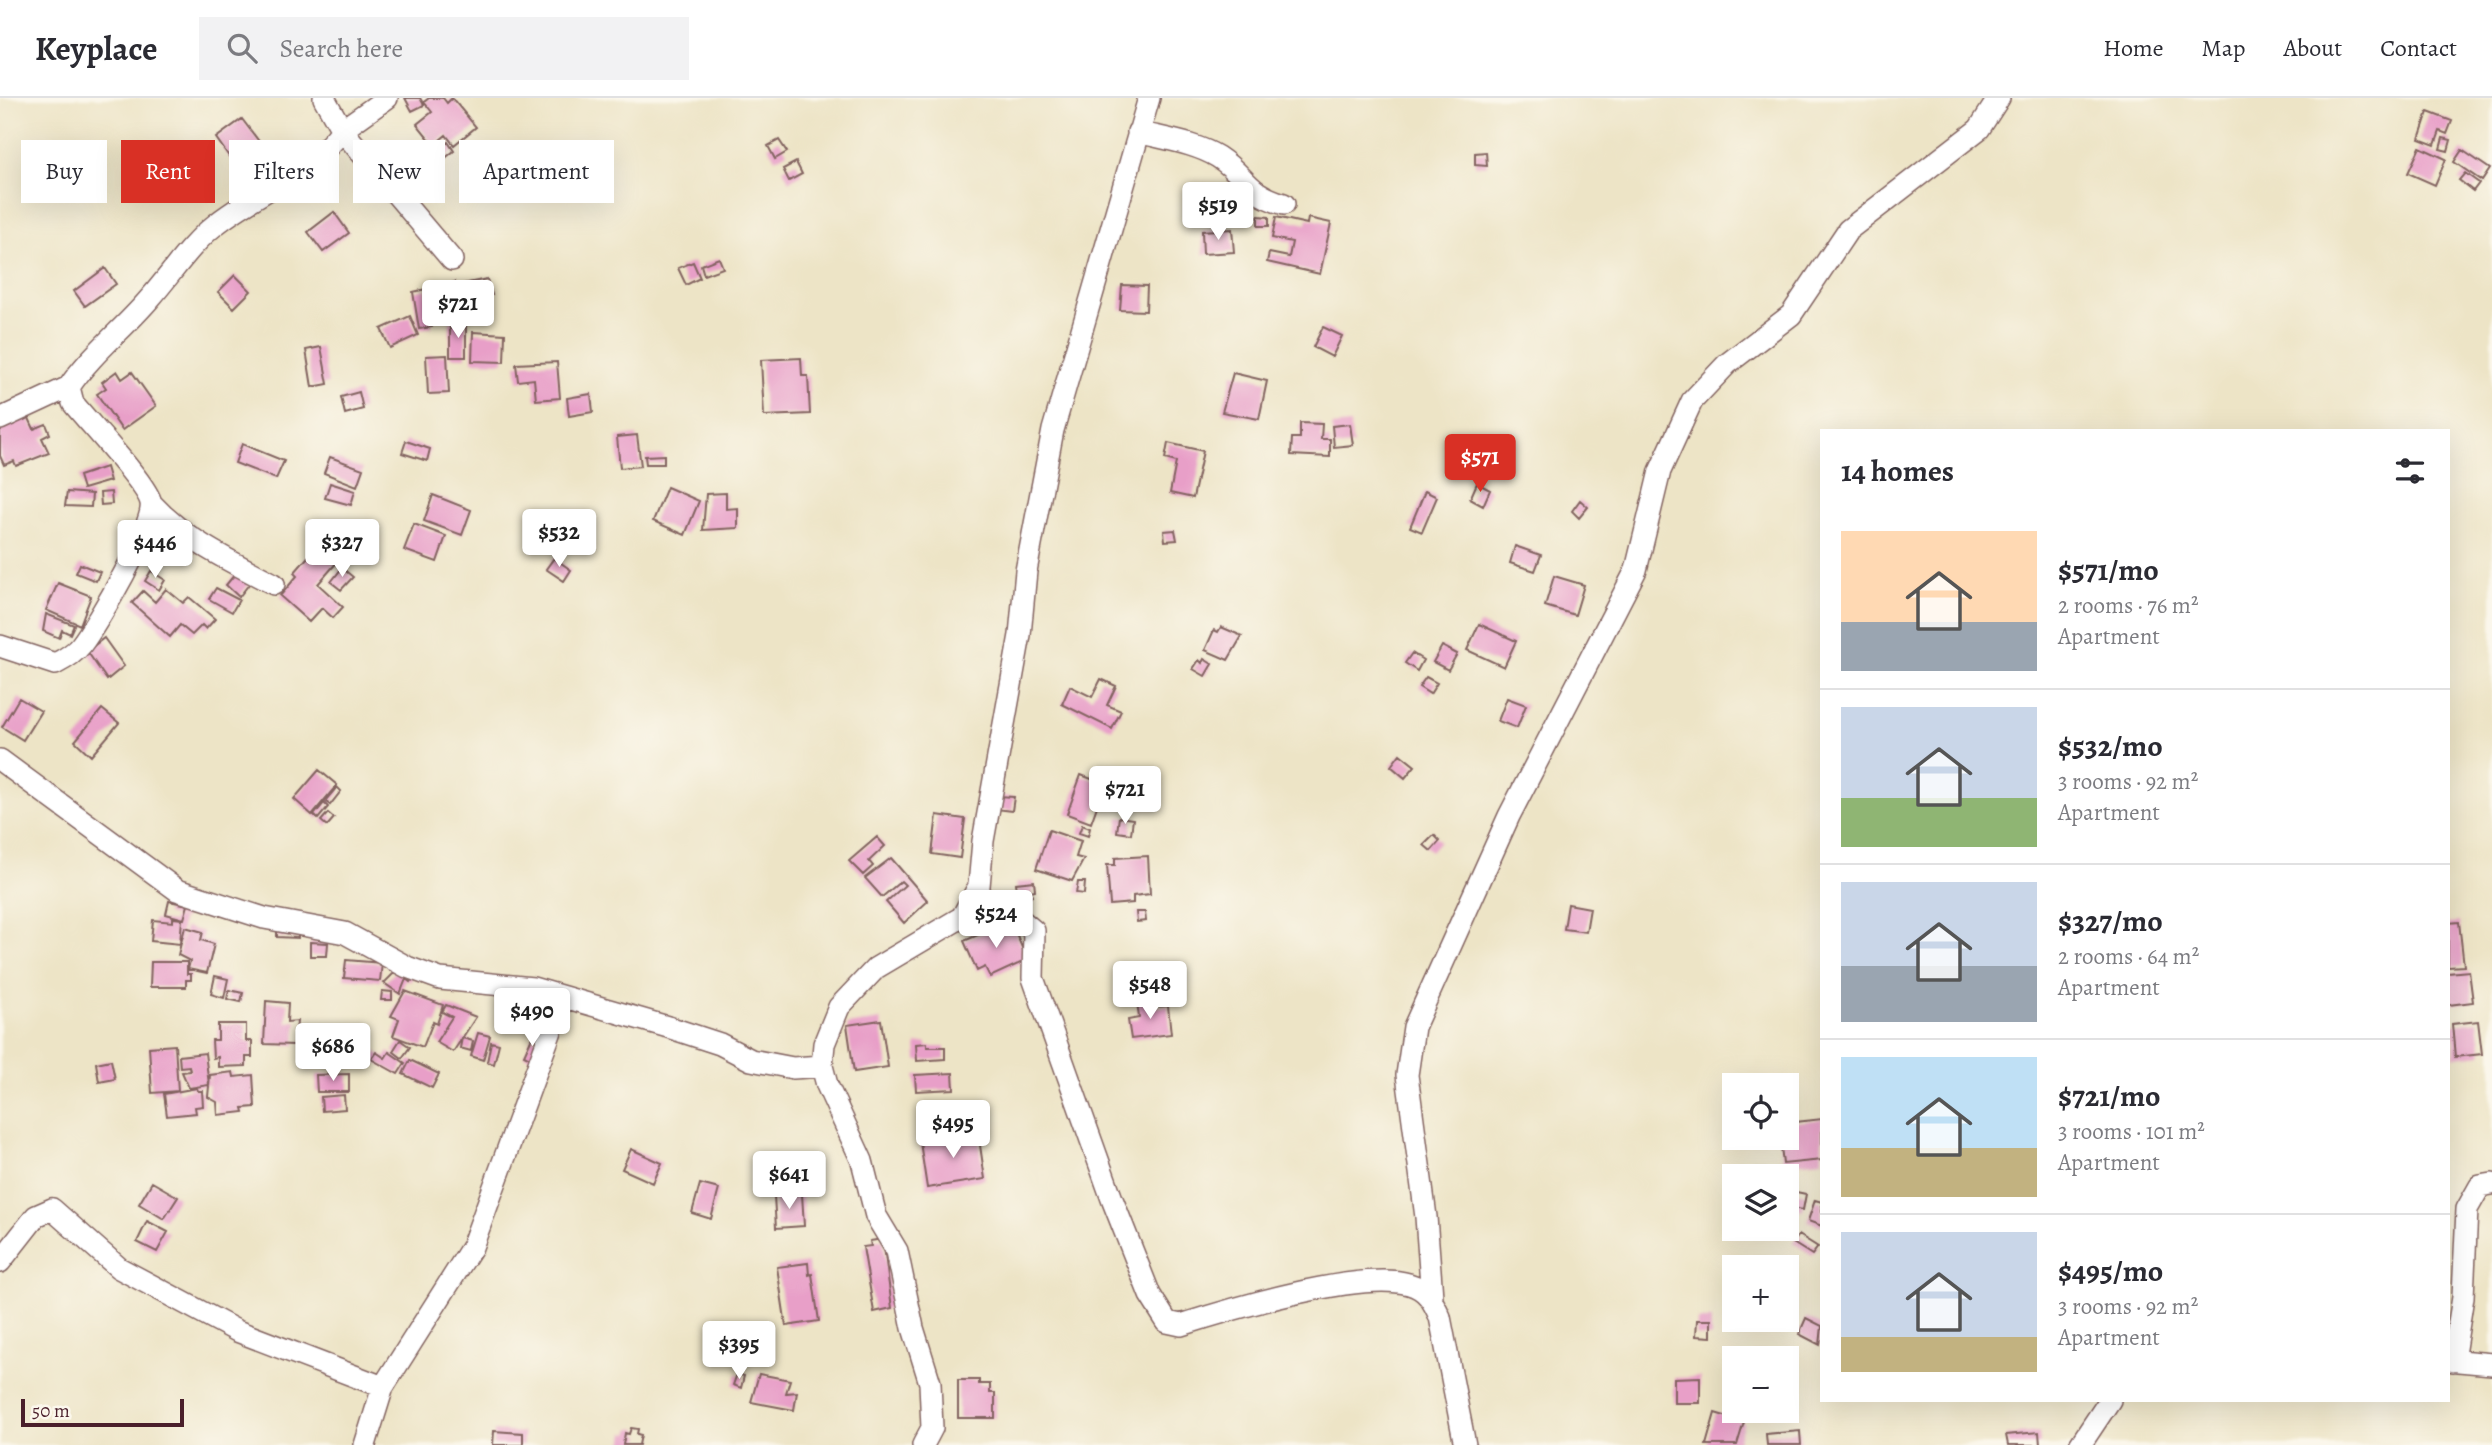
<!DOCTYPE html>
<meta charset="utf-8">
<style>
body{margin:0;font-family:Alegreya,serif;background:#f2f2f3;color:#2b2b33;height:100vh;display:flex;flex-direction:column;font-size:26px;white-space:nowrap}
*{box-sizing:border-box;margin:0}
p{font-size:23px;color:#7c7c81}
.icon{flex:none;width:38px;height:38px;fill:none;stroke:currentColor;stroke-width:2;stroke-linecap:round;stroke-linejoin:round}
.map{position:relative;flex:1;overflow:hidden}
.sheet{position:absolute;left:1820px;top:331px;width:630px;height:973px;display:flex;flex-direction:column;background:#fff;border-radius:0px;box-shadow:0 7px 28px #0002}
.sheet>*{flex:none}
.guide{position:absolute;left:21px;top:42px;width:665px;height:63px;display:flex;gap:14px}
.buttons{position:absolute;left:1722px;top:975px;display:grid;gap:14px}
.buttons a{display:grid;place-items:center;width:77px;height:77px;border-radius:0px;background:#fff;box-shadow:0 7px 28px #0002;font-size:35px}
.scale{position:absolute;left:21px;bottom:18px;width:163px;box-sizing:border-box;padding-left:7px;border:4px solid #4a1f2b;border-top:0;font-size:19px;line-height:24px;white-space:nowrap;color:#4a1f2b;-webkit-text-stroke:5px #fbf7ec;paint-order:stroke}
.price{position:absolute;translate:-50% -60px;padding:0 16px;border-radius:7px;background:#fff;color:#222;font-size:23px;line-height:46px;filter:drop-shadow(0 2px 4px #0008)}
.price::after{content:'';position:absolute;left:50%;top:42px;width:21px;height:16px;margin-left:-10px;background:inherit;clip-path:polygon(0 0,100% 0,50% 100%)}
.price.current{background:#d93025;color:#fff}
ul{padding:0;list-style:none}
li{display:flex;align-items:center;gap:21px;height:175px;padding:0 21px}
li+li{border-top:2px solid #e1e1e2}
li span{display:grid;place-items:center;flex:none;width:196px;height:140px;border-radius:0px;color:#555}
li>.icon{margin-inline-start:auto}
span .icon{width:84px;height:84px;fill:#fffc;stroke-width:1}
li b{font-size:30px}
h2{display:flex;justify-content:space-between;align-items:center;height:84px;padding:0 21px;font-size:30px}
.chip{padding:0 24px;border-radius:0px;background:#fff;box-shadow:0 7px 28px #0002;font-size:24px;line-height:63px}
.chip.current{background:#d93025;color:#fff}
header{display:flex;align-items:center;gap:42px;box-sizing:border-box;height:98px;padding:0 35px;background:#fff;border-bottom:2px solid #e1e1e2}
header strong{font-size:33px}
nav{display:flex;gap:38px;margin-inline-start:auto;font-size:24px}
.search{width:490px;height:63px;background:#f2f2f3;display:flex;align-items:center;gap:18px;box-sizing:border-box;padding:0 24px;border-radius:0px;color:#7c7c81;font-size:26px}
.map>svg:first-child{display:block}
</style>
<header>
<strong>Keyplace</strong>
<div class="search"><svg class="icon" aria-label="search" viewBox="0 0 24 24"><circle cx="10" cy="10" r="6"/><path d="M15 15l6 6"/></svg>Search here</div>
<nav><a>Home</a><a>Map</a><a>About</a><a>Contact</a></nav>
</header>
<div class="map">
<svg width="2492" height="1347" viewBox="0 0 2492 1347">
<rect width="100%" height="100%" fill="#fbf7ec"/>
<filter id="ink" filterUnits="userSpaceOnUse"><feTurbulence type="fractalNoise" baseFrequency=".0143" numOctaves="2"/><feDisplacementMap in="SourceGraphic" scale="14" xChannelSelector="R" yChannelSelector="G"/><feConvolveMatrix kernelMatrix="1 2 1 2 8 2 1 2 1" color-interpolation-filters="sRGB"/></filter>
<filter id="wash" filterUnits="userSpaceOnUse"><feTurbulence type="fractalNoise" baseFrequency=".00686" numOctaves="4" result="noise"/><feDisplacementMap in="SourceGraphic" scale="28" xChannelSelector="R" yChannelSelector="G"/><feGaussianBlur stdDeviation="1.57" result="paint"/><feColorMatrix in="noise" values="0 0 0 0 0 0 0 0 0 0 0 0 0 0 0 0 0 1.4 0 .05"/><feComposite in="paint" operator="in"/></filter>
<g filter="url(#wash)">
<rect width="100%" height="100%" fill="#ede4c6"/>
<g id="blocks">
<!-- building -->
<path fill="#e89fc8" d="M405,0H420L424,7L412,13Z
M429,0H443L447,5L452,0L476,29L454,47L446,37L434,47L417,26L432,14L424,4Z
M2428,14L2452,23L2447,36L2440,33L2435,47L2419,41Z
M242,21L267,54L240,74L216,40Z
M2443,40L2451,42L2448,53L2440,51Z
M779,42L787,54L775,61L768,48Z
M448,44L454,53L444,61L438,52Z
M2420,49L2446,61L2435,87L2408,75Z
M2462,52L2490,71L2482,83L2454,64Z
M1486,54L1487,68L1475,67V55Z
M796,64L802,76L789,83L783,71Z
M2465,75L2479,85L2473,93L2459,82Z
M1193,101H1220V124H1193Z
M334,114L349,135L323,154L308,134Z
M1258,118L1269,119V128H1258Z
M1276,119L1307,126L1308,120L1331,125L1320,176L1267,164L1269,155L1289,159L1292,144L1272,140Z
M1232,131L1234,154L1203,156L1202,133Z
M719,160L723,170L704,177L701,167Z
M693,164L700,180L686,187L678,170Z
M105,170L116,186L85,208L74,193Z
M235,177L251,193L234,210L218,194Z
M487,181L492,197L467,203L463,186Z
M455,184L461,204L449,207L446,197L437,200L435,191Z
M1122,187L1147,188L1146,213L1120,212Z
M426,191L432,229L419,231L413,194Z
M410,218L418,237L390,250L381,231Z
M450,224L466,225V259H450Z
M1323,229L1342,238L1332,259L1313,249Z
M473,234L505,236L504,264L472,263Z
M321,249L328,286L312,289L306,252Z
M447,257L449,295L428,296L426,258Z
M801,260L802,278H808L810,316L764,318L761,262Z
M557,264L560,300L536,302L534,281L518,283L516,266Z
M117,273L122,281L132,274L156,308L122,332L97,296L106,290L102,284Z
M1233,275L1267,283L1259,321L1222,314Z
M359,294L363,311L345,316L341,299Z
M591,296L593,314L569,318L567,300Z
M28,318L34,331L46,326L50,336L42,340L49,355L16,368L14,363L4,367L0,358V330Z
M1300,325L1322,326L1321,341H1330V359L1291,357L1292,340H1300Z
M1350,326L1353,347L1334,349L1332,328Z
M637,337L641,368L620,370L617,339Z
M406,343L430,351L427,363L402,355Z
M1168,345L1203,353L1193,400L1170,395L1176,364L1165,361Z
M242,346L284,363L276,381L235,365Z
M664,357V366H646L645,358Z
M330,359L363,371L357,388L324,375Z
M106,369L110,383L83,391L79,378Z
M330,385L355,393L351,407L325,400Z
M1477,385L1490,392L1483,408L1470,401Z
M667,389L699,403L685,437L653,423Z
M1425,393L1437,399L1422,434L1410,429Z
M67,394L92,396L91,409L65,408Z
M111,394L112,406L101,407L100,395Z
M726,395V411L738,410V430L703,432L706,396Z
M433,397L471,412L462,437L424,423Z
M1580,402L1588,409L1579,420L1572,413Z
M414,426L446,438L437,464L404,452Z
M1175,432L1177,442L1165,443L1164,433Z
M350,436L364,441L357,460L343,455Z
M320,445L339,462L318,486L343,509L333,520L322,510L309,524L280,498L297,478L294,475Z
M1515,448L1541,457L1535,473L1510,465Z
M554,460L571,472L564,483L546,471Z
M80,466L100,474L96,483L76,475Z
M240,470L253,481L239,499L226,487Z
M342,470L353,479L341,492L331,484Z
M151,473L165,482L159,492L145,483Z
M1554,478L1584,487L1575,517L1545,508Z
M58,485L91,498L80,527L46,512Z
M216,490L239,502L232,514L209,501Z
M166,491L183,505L189,499L215,521L206,531L202,527L192,537L180,527L170,539L132,505L143,493L155,504Z
M46,516L74,527L70,536L62,532L59,540L43,533Z
M1479,526L1516,543L1504,569L1467,552Z
M1221,529L1242,538L1228,562L1205,552L1214,532L1218,534Z
M104,540L124,568L107,582L87,553Z
M1442,548L1457,556L1448,572L1433,564Z
M1412,555L1423,562L1417,573L1405,565Z
M1204,561L1212,566L1205,578L1193,571L1199,562L1202,565Z
M1426,579L1437,585L1430,596L1419,589Z
M1101,581L1116,588L1107,607L1121,613L1112,631L1062,606L1070,588L1092,599Z
M19,600L41,613L23,642L2,629Z
M1507,600L1526,607L1517,630L1498,623Z
M102,611L119,625L91,658L75,643Z
M1400,656L1415,668L1405,680L1391,668Z
M319,672L337,687L312,717L294,701Z
M1081,677L1105,686L1091,725L1067,716Z
M337,689L341,693L330,707L325,703Z
M997,698L1014,699L1012,713L995,711Z
M324,705L328,709L318,721L314,717Z
M328,715L334,720L327,728L321,723Z
M937,717L965,721L960,760L932,756Z
M1119,719L1133,721L1131,736L1117,734Z
M1082,727L1090,730L1088,738L1079,735Z
M1049,732L1081,743L1076,759L1084,761L1072,783L1036,771Z
M1434,737L1440,743L1431,753L1424,747Z
M877,739L885,748L869,763L873,768L863,777L849,763Z
M1148,758L1150,796L1133,798V805L1110,807L1107,767H1115V760Z
M891,760L928,803L904,825L886,804L905,787L901,783L882,799L865,780Z
M1034,783L1035,792L1031,793L1032,798L1018,800L1016,785Z
M1078,784H1085L1084,796L1076,795Z
M169,803L188,807L184,821L166,816Z
M1568,806L1590,810L1586,834L1564,831Z
M1136,814H1145L1146,823L1137,824Z
M173,820L182,821L180,846L151,843L153,822L173,824Z
M2459,824L2464,868L2448,869V825Z
M1003,826L1006,834L1014,830L1027,862L990,879L985,869L977,873L964,843Z
M185,829L203,834L201,842L214,846L207,875L188,871L190,863L178,857Z
M277,830L299,831L298,840L277,839Z
M310,844L328,845L327,858H310Z
M346,862L382,865L380,883L344,880Z
M151,864H187V876H191V882H186V889H150Z
M400,869L413,879L410,884L406,881L400,896L384,885Z
M2469,873L2473,904L2448,907V875Z
M215,878L228,881L224,900L211,896Z
M229,892L243,895L241,904L227,901Z
M382,893L392,894V902H381Z
M405,893L443,907L437,926L433,924L423,949L393,938L399,921L391,918Z
M1154,902L1155,909L1168,908L1171,936L1131,941L1128,922L1139,920L1137,903Z
M266,903L288,905L287,924L297,923L295,947L264,946Z
M446,907L476,919L453,954L436,944L452,919L442,914Z
M881,922L888,969L854,974L847,927Z
M2478,923L2482,956L2455,959L2452,926Z
M218,926H246V943H252V959H246V968L218,969V959L213,960L212,942H218Z
M478,935L490,938L483,962L471,958Z
M532,939L541,944L532,961L524,957Z
M462,940L473,943L471,953L460,950Z
M400,942L410,949L402,960L393,953Z
M491,944L499,946L494,966L487,964Z
M927,945V949H945V961L917,963L916,946Z
M175,947L178,993L152,995L149,949Z
M376,954L385,960L389,954L405,965L398,976L371,961Z
M205,955L209,987L189,990L182,974L190,973L189,968L180,969L179,958Z
M111,962L115,981L99,984L96,965Z
M410,962L439,976L432,990L403,976Z
M233,974L234,979L253,977L255,1009L243,1010L244,1014L218,1017L217,1004L208,999L210,977Z
M953,975L954,991L916,993L915,977Z
M349,976V994H317L316,977Z
M197,990L198,993H202L203,1008L195,1009L196,1015L167,1018L164,996Z
M344,997L345,1011L322,1013L321,999Z
M1822,1021V1062L1783,1066L1780,1040H1787V1025Z
M978,1034L985,1081L927,1090L920,1044Z
M631,1051L662,1065L653,1085L622,1071Z
M152,1084L178,1099L164,1121L139,1106Z
M700,1086L719,1091L711,1121L692,1115Z
M1787,1092L1806,1096L1803,1112L1787,1109Z
M802,1096L804,1128L776,1130L774,1098Z
M1815,1102L1822,1104V1128L1808,1123Z
M147,1123L168,1134L157,1154L137,1144Z
M1799,1137L1818,1149L1812,1157L1793,1145Z
M883,1141L892,1210L874,1214L863,1149L871,1148L870,1143Z
M808,1165L809,1177L812,1176L819,1223L786,1228L777,1169Z
M1806,1220L1822,1228L1820,1247L1799,1236Z
M1697,1222H1711V1239L1696,1238Z
M737,1276L744,1278L741,1290L733,1287Z
M759,1276L790,1282L786,1295L797,1294L794,1312L751,1304Z
M1700,1279V1305H1674V1280Z
M958,1282H979V1286H990V1295H995V1320H958Z
M1715,1315L1744,1324L1737,1347H1706Z
M631,1330L638,1331L637,1336L641,1337L639,1347H623L625,1335L629,1336Z
M494,1333L523,1335V1347H493Z
M1800,1333L1801,1347H1767L1766,1336Z
M2039,1334L2040,1347H2008L2006,1337Z"/>
</g>
</g>
<g filter="url(#ink)">
<use href="#blocks" fill-opacity="0" stroke="#836461" stroke-width="2"/>
<g fill="none" stroke-linecap="round" stroke-linejoin="round">
<!-- minor casing -->
<g stroke="#836461" stroke-width="24">
<path id="minor" d="M387,0L342,32L452,162
M1138,34C1164,41 1195,45 1218,59C1247,78 1244,94 1284,106
M0,321L69,289
M152,406C186,443 230,463 274,486
M0,548L55,566C65,561 74,556 81,547C97,526 155,428 151,405C148,387 88,324 73,305L69,289C92,255 125,230 151,199C172,175 190,147 215,127C256,94 311,75 342,32L324,0
M0,662L177,792L264,820L345,835L407,869L440,881L533,890L668,929L720,946L751,962L793,970L822,968
M973,802L992,820L1015,817L1034,833L1033,880L1112,1101L1150,1197L1167,1224L1181,1227C1231,1211 1360,1172 1409,1186C1427,1191 1433,1203 1440,1219L1465,1347
M0,1164L36,1118L52,1111L119,1170L237,1233L383,1289
M1432,1199L1426,1119L1407,977L1414,929L1509,718L1636,472L1660,373L1692,303L1727,266L1791,217L1848,132L1979,31L1999,0
M2448,1262L2492,1266
M2453,1263L2463,1199L2467,1111L2480,1088L2492,1086
M365,1347L383,1289L472,1149L563,900
M923,1347L932,1330L930,1285L913,1230L897,1153L876,1118L862,1063L827,987L822,968L824,946L839,909L876,870L962,819L979,788L983,743L1020,537L1026,473L1053,332L1149,0
M2080,1347L2110,1302"/>
</g>
<!-- minor -->
<use href="#minor" stroke="#fff" stroke-width="21"/>
</g>
</g>
</svg>
<div class="buttons">
<a><svg class="icon" aria-label="locate" viewBox="0 0 24 24"><circle cx="12" cy="12" r="6"/><path d="M12 2v4M12 18v4M2 12h4M18 12h4"/></svg></a>
<a><svg class="icon" aria-label="layers" viewBox="0 0 24 24"><path d="M12 4l9 5-9 5-9-5zM3 14l9 5 9-5"/></svg></a>
<a>+</a>
<a>−</a>
</div>
<div class="scale">50 m</div>
<b class="price" style="left:1218px;top:144px">$519</b>
<b class="price" style="left:458px;top:242px">$721</b>
<b class="price current" style="left:1480px;top:396px">$571</b>
<b class="price" style="left:559px;top:471px">$532</b>
<b class="price" style="left:342px;top:481px">$327</b>
<b class="price" style="left:155px;top:482px">$446</b>
<b class="price" style="left:1125px;top:728px">$721</b>
<b class="price" style="left:996px;top:852px">$524</b>
<b class="price" style="left:1150px;top:923px">$548</b>
<b class="price" style="left:532px;top:950px">$490</b>
<b class="price" style="left:333px;top:985px">$686</b>
<b class="price" style="left:953px;top:1062px">$495</b>
<b class="price" style="left:789px;top:1113px">$641</b>
<b class="price" style="left:739px;top:1283px">$395</b>
<div class="guide">
<a class="chip">Buy</a>
<a class="chip current">Rent</a>
<a class="chip">Filters</a>
<a class="chip">New</a>
<a class="chip">Apartment</a>
</div>
<section class="sheet">
<h2>14 homes<svg class="icon" aria-label="filters" viewBox="0 0 24 24"><path d="M4 7h16M4 17h16"/><circle cx="9" cy="7" r="2"/><circle cx="15" cy="17" r="2"/></svg></h2>
<ul>
<li><span style="background:linear-gradient(#ffd9b3 65%,#9aa5b1 0)"><svg class="icon" aria-label="home" viewBox="0 0 24 24"><path d="M3 11l9-7 9 7M6 9v11h12V9"/></svg></span><div><b>$571/mo</b><p>2 rooms · 76 m²</p><p>Apartment</p></div></li>
<li><span style="background:linear-gradient(#c9d6e8 65%,#8fb573 0)"><svg class="icon" aria-label="home" viewBox="0 0 24 24"><path d="M3 11l9-7 9 7M6 9v11h12V9"/></svg></span><div><b>$532/mo</b><p>3 rooms · 92 m²</p><p>Apartment</p></div></li>
<li><span style="background:linear-gradient(#c9d6e8 60%,#9aa5b1 0)"><svg class="icon" aria-label="home" viewBox="0 0 24 24"><path d="M3 11l9-7 9 7M6 9v11h12V9"/></svg></span><div><b>$327/mo</b><p>2 rooms · 64 m²</p><p>Apartment</p></div></li>
<li><span style="background:linear-gradient(#bfe0f5 65%,#c2b280 0)"><svg class="icon" aria-label="home" viewBox="0 0 24 24"><path d="M3 11l9-7 9 7M6 9v11h12V9"/></svg></span><div><b>$721/mo</b><p>3 rooms · 101 m²</p><p>Apartment</p></div></li>
<li><span style="background:linear-gradient(#c9d6e8 75%,#c2b280 0)"><svg class="icon" aria-label="home" viewBox="0 0 24 24"><path d="M3 11l9-7 9 7M6 9v11h12V9"/></svg></span><div><b>$495/mo</b><p>3 rooms · 92 m²</p><p>Apartment</p></div></li>
</ul>
</section>
</div>
